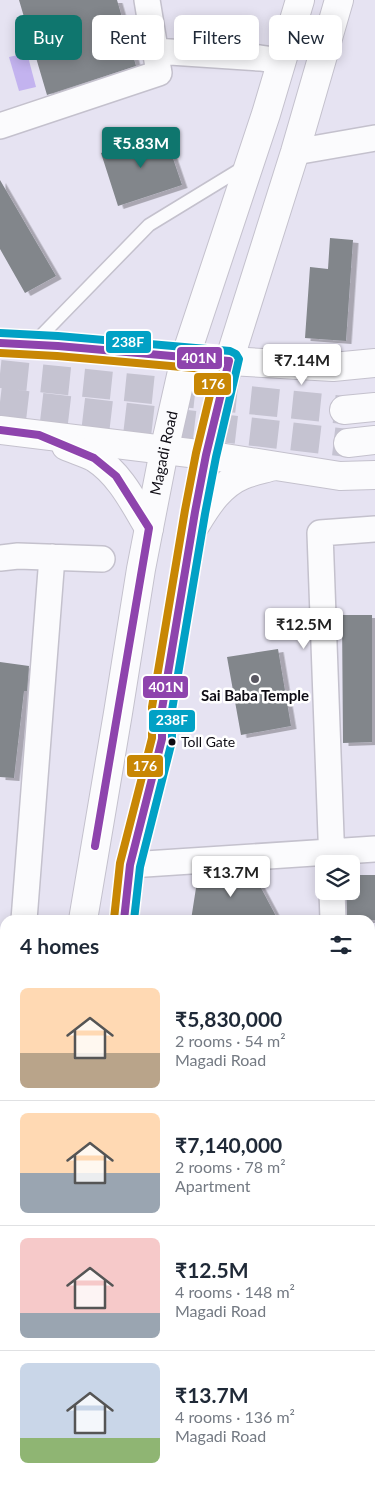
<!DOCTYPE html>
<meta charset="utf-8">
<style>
body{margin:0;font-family:Lato,sans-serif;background:#f6f6f7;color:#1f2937;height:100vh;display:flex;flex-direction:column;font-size:19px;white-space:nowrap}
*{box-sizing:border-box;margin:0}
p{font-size:16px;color:#747a83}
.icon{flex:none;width:28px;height:28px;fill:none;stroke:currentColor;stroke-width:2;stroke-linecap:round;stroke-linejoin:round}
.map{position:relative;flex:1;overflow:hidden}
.side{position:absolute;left:0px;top:915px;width:375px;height:571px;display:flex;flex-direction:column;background:#fff;border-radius:15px 15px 0 0;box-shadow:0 2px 12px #0003}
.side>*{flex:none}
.top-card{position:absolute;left:15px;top:15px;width:345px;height:45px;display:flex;gap:10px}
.controls{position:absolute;left:315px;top:855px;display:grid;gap:10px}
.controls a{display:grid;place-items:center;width:45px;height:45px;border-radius:8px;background:#fff;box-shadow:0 2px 12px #0003;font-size:25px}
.price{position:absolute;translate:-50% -42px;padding:0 11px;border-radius:5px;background:#fff;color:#222;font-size:16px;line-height:32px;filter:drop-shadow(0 1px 2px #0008)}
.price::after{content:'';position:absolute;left:50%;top:30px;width:15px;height:11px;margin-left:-8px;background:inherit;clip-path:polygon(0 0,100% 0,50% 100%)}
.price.active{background:#0f766e;color:#fff}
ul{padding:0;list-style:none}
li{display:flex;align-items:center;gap:15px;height:125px;padding:0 20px}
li+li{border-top:1px solid #e0e1e3}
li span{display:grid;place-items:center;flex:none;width:140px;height:100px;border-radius:8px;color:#555}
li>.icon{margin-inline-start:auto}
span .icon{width:60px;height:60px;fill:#fffc;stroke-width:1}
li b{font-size:21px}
h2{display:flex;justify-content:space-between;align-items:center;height:60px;padding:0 20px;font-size:21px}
.tag{padding:0 18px;border-radius:8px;background:#fff;box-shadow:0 2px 12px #0003;font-size:18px;line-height:45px}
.tag.active{background:#0f766e;color:#fff}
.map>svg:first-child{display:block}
</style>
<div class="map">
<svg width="375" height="1486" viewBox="0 0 375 1486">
<defs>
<filter id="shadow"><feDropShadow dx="5.5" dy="3" stdDeviation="0" flood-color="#0004"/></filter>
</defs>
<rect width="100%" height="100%" fill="#e6e3f2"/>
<!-- green -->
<path fill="#d3caf0" d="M1,1160L5,1161V1481H136L140,1486H0Z"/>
<!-- water -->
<path fill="#c3b3ef" d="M27,53L36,87L19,91L9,57Z"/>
<!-- building -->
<path fill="#82868b" filter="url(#shadow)" d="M19,0H117L136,66L47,95Z
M164,132L182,185L118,206L101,153Z
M0,180L56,276L25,293L0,249Z
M330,238L353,240L346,341L305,338L310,267L328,269Z
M342,615H372V742L343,743Z
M278,649L291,726L241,735L227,657Z
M0,662L29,666L27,691H24L14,778L0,777Z
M252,871L278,920H191L198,875Z
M351,875H375V920H347L346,891H351Z"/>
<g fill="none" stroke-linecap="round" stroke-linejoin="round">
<!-- primary-tunnel -->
<path stroke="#c5c3d1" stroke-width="28" stroke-dasharray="28 14" stroke-linecap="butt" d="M0,374L344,410
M0,402L348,443"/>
<!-- lane casing -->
<g stroke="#c4c1cd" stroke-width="15">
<path id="lane" d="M35,342L149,225L244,167"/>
</g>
<!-- street casing -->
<g stroke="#c4c1cd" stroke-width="28">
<path id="street" d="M155,51L260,58L281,61
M0,126L159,73L147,0
M295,152L375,138
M0,558L18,556L102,559
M332,864L320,533L375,529
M130,865L375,849
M332,891L333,920
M24,920L52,557
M0,1133H5
M341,1481V1486"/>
</g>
<!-- secondary casing -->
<g stroke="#c4c1cd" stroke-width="30">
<path id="secondary" d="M229,361L333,367L375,363
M206,455L340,476L375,475"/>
</g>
<!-- primary casing -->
<g stroke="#c4c1cd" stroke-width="30">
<g id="primary">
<path d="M0,343C77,345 153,356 229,361"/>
<path d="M344,410L375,407"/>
<path d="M0,430L206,455"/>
<path d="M348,443L375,440"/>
<path d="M66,446C75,450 86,453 95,458C120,474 134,503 149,528"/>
<path d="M196,524C208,504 221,484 243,475C253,471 264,469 274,466"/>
<path id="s1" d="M83,920L118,713L141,569L164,451L185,358L266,114L300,0"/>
<path d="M124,920L130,865L162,739V709L195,512L206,455L229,361L295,152L339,0"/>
<path d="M167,1481L171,1486"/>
<path d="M228,1481L232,1486"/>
</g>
</g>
<!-- lane -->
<use href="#lane" stroke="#fbfbfd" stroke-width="12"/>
<!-- street -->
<use href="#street" stroke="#fbfbfd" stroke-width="25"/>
<!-- secondary -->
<use href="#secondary" stroke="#fbfbfd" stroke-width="28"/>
<!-- primary -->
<use href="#primary" stroke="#fbfbfd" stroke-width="28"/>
<!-- bus-1 casing -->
<g stroke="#fff" stroke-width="11">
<path id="bus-1" d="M0,343L58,346L229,361L206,455L195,512L162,709V739L130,865L124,920
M0,430L39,435L94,458L116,476L149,528L95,846"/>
</g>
<!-- bus-2 casing -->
<g stroke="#fff" stroke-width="11">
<path id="bus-2" d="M0,353L57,356L216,370L196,453L185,510L152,707V738L120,863L114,919"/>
</g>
<!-- bus-3 casing -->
<g stroke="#fff" stroke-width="11">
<path id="bus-3" d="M0,333L58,336L230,351L236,354L239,359L216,457L205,514L172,710V741L140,867L134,920"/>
</g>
<!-- bus-1 -->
<use href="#bus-1" stroke="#8e44ad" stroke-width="8"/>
<!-- bus-2 -->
<use href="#bus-2" stroke="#c88704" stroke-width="8"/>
<!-- bus-3 -->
<use href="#bus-3" stroke="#01a1c5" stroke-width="8"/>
</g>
<!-- markers -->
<circle fill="#595761" stroke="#fff" stroke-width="2" cx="255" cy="679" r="5"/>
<circle fill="#0d0b13" stroke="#fff" stroke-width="2" cx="172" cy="742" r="4.5"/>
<g text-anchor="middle" stroke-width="5" stroke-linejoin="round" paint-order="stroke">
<!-- bus labels -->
<g font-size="14" fill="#0d0b13" stroke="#fff" text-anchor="start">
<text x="181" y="747">Toll Gate</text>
</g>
<!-- street labels -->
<g font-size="15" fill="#0d0b13" stroke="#fff">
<text dy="5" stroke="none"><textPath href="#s1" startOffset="474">Magadi Road</textPath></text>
</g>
<!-- poi labels -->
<g font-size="15" font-weight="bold" fill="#0d0b13" stroke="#fff">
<text x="255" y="701">Sai Baba Temple</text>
</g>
</g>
<g stroke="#fff" stroke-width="2">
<rect x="105" y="330" width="47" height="24" rx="5" fill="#01a1c5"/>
<rect x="176" y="346" width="47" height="24" rx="5" fill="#8e44ad"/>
<rect x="193" y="372" width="39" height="24" rx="5" fill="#c88704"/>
<rect x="142" y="675" width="47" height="24" rx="5" fill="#8e44ad"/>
<rect x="148" y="709" width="48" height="24" rx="5" fill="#01a1c5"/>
<rect x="126" y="754" width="38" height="24" rx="5" fill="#c88704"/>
</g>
<g font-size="14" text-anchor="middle" font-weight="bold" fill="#fff">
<text x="128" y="347">238F</text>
<text x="199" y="363">401N</text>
<text x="213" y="389">176</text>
<text x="166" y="692">401N</text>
<text x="172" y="725">238F</text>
<text x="145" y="771">176</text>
</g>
</svg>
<div class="controls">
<a><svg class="icon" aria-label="layers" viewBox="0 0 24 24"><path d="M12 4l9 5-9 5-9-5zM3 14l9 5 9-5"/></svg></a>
</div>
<b class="price active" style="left:141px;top:169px">₹5.83M</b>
<b class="price" style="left:302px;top:386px">₹7.14M</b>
<b class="price" style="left:304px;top:650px">₹12.5M</b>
<b class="price" style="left:231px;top:898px">₹13.7M</b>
<div class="top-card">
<a class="tag active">Buy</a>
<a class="tag">Rent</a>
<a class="tag">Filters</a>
<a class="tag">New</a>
</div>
<section class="side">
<h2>4 homes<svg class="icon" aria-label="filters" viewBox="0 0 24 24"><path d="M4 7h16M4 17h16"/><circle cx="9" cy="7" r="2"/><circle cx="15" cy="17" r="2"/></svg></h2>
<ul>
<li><span style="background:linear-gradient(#ffd9b3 65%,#b9a48a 0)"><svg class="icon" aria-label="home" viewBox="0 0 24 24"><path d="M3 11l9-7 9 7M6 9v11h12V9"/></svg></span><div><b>₹5,830,000</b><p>2 rooms · 54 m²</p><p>Magadi Road</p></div></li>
<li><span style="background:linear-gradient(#ffd9b3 60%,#9aa5b1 0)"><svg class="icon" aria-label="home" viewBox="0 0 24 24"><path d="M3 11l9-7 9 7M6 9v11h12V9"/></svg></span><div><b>₹7,140,000</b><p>2 rooms · 78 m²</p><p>Apartment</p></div></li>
<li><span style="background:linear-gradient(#f6c9c9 75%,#9aa5b1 0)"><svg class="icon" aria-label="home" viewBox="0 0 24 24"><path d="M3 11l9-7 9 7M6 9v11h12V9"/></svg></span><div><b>₹12.5M</b><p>4 rooms · 148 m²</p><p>Magadi Road</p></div></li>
<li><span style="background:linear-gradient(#c9d6e8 75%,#8fb573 0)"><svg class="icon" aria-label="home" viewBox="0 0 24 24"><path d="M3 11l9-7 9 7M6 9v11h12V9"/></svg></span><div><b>₹13.7M</b><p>4 rooms · 136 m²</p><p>Magadi Road</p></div></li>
</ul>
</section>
</div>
